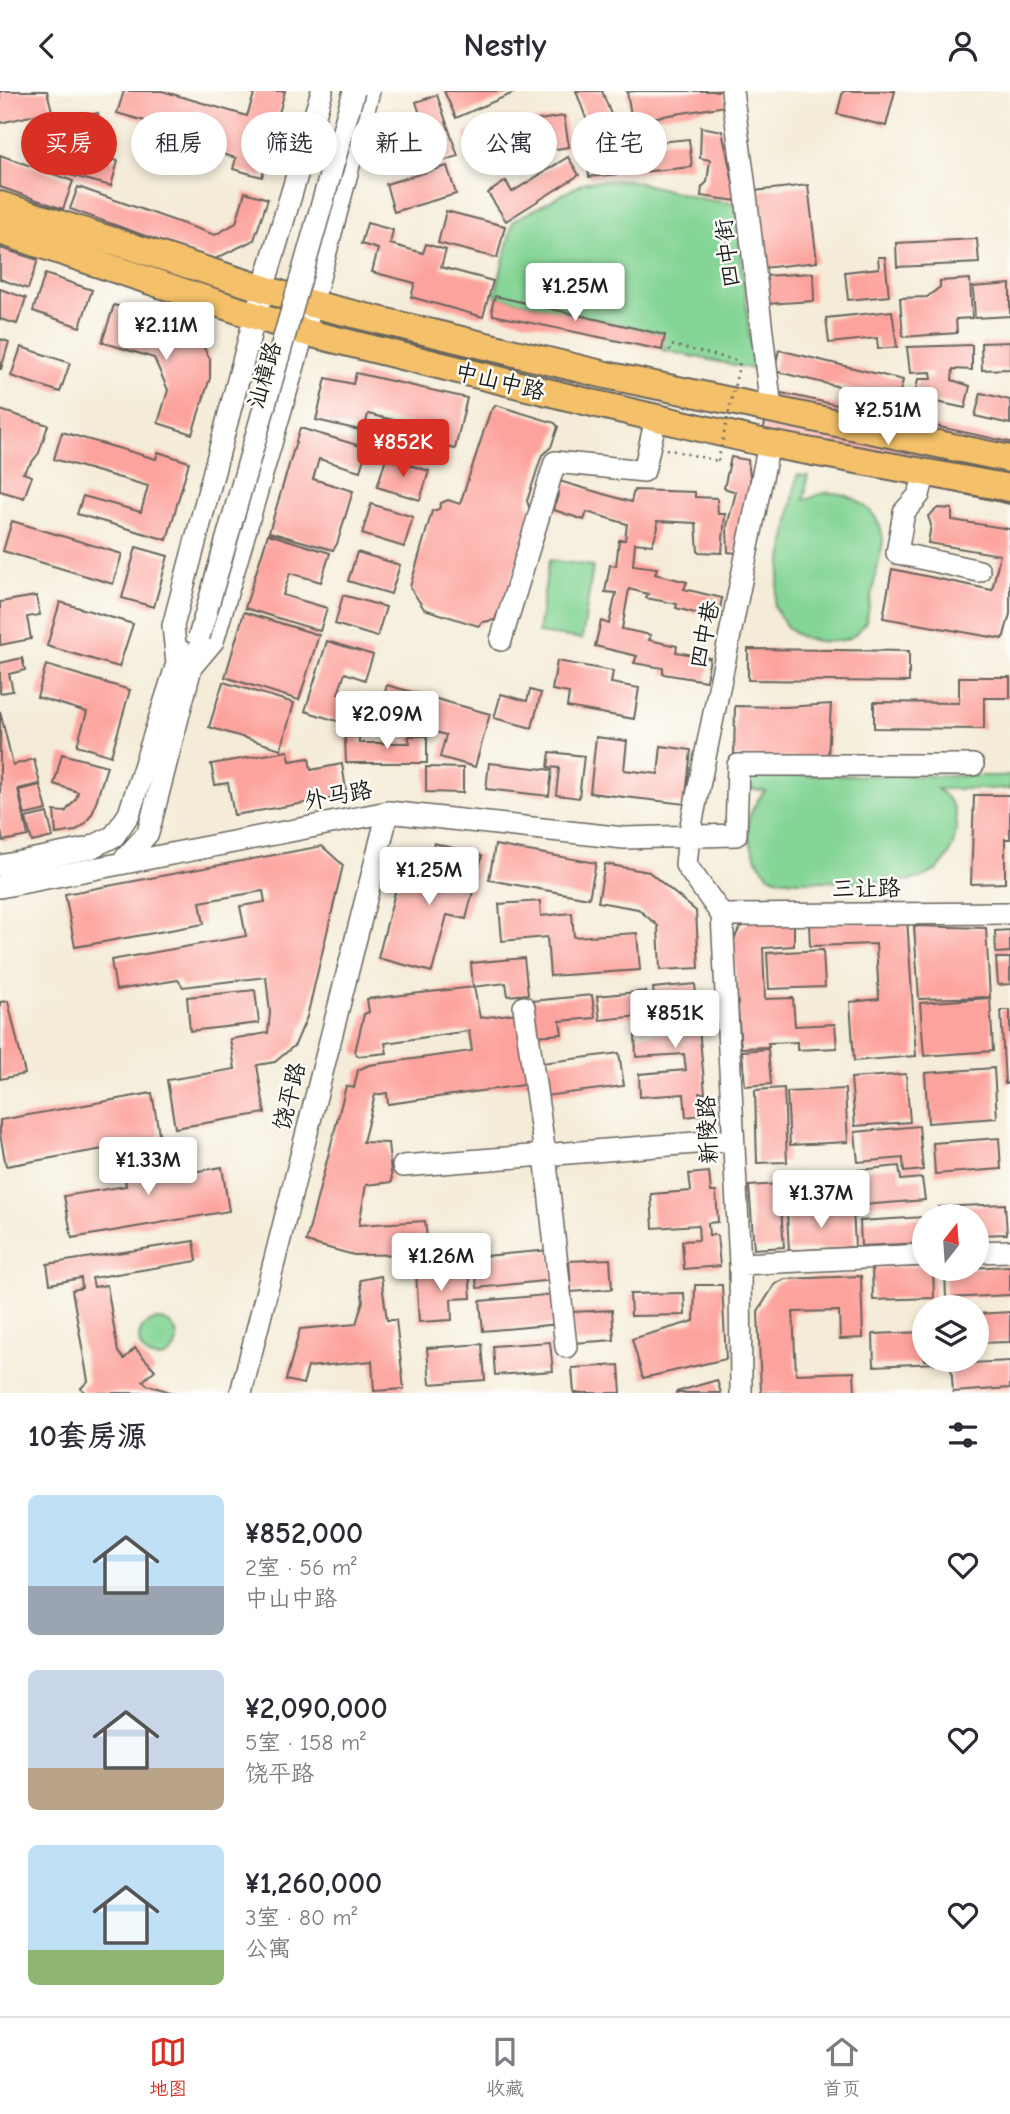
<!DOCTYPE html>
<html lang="zh">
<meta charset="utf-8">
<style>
body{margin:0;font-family:"Comic Neue","LXGW WenKai TC",sans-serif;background:#f7f7f7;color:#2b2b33;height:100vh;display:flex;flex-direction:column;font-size:26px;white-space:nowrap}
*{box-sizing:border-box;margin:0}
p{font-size:23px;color:#7c7c81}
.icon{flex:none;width:38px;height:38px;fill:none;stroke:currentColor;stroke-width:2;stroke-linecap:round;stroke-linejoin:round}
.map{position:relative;height:1302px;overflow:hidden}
.sheet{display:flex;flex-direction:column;background:#fff;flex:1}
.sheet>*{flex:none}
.hud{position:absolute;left:21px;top:21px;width:970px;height:63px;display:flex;gap:14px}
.needle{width:46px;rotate:17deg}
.tools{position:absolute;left:912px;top:1113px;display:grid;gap:14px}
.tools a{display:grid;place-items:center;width:77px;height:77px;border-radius:50%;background:#fff;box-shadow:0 4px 10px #0003;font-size:35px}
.price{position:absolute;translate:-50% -60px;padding:0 16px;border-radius:7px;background:#fff;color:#222;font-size:23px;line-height:46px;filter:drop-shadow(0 2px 4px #0008)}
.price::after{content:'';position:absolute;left:50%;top:42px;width:21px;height:16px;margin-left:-10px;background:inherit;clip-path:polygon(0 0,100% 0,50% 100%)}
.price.current{background:#d93025;color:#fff}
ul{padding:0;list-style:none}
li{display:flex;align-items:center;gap:21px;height:175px;padding:0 28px}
li span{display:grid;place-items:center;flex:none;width:196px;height:140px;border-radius:10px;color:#555}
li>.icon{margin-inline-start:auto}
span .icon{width:84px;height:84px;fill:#fffc;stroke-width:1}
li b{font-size:30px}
h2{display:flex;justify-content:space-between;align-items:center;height:84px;padding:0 28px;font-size:30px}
.pill{padding:0 24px;border-radius:32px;background:#fff;box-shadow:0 4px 10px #0003;font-size:24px;line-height:63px}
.pill.current{background:#d93025;color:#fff}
header{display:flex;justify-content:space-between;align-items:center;height:91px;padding:0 28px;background:#fff;font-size:32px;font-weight:700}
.menu{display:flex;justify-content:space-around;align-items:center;height:98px;border-top:2px solid #e1e1e2;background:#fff;font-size:19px;color:#7c7c81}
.menu a{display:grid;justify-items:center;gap:4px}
.menu .current{color:#d93025}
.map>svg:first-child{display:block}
</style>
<header><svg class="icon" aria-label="back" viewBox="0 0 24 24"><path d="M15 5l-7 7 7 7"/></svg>Nestly<svg class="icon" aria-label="person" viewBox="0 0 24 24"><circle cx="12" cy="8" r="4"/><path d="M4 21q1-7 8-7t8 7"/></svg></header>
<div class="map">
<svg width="1010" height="1302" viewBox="0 0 1010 1302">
<rect width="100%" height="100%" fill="#fdfcf7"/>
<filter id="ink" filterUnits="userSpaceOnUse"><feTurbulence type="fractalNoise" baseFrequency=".0143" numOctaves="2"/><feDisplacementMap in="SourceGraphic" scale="14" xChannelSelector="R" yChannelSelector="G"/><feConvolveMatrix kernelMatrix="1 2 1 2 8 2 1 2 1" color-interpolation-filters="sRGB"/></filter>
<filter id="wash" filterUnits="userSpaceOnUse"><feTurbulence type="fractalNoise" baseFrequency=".00686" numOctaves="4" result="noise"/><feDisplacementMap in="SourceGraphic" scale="28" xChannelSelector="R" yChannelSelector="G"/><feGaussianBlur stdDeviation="1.57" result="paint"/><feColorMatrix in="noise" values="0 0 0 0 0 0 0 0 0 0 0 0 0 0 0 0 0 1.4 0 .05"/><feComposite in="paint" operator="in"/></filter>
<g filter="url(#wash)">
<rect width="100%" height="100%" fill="#f4ecd8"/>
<!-- green -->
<path fill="#85d596" stroke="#507859" stroke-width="2" d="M628,89L703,108L736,113L753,278L662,259L664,244L495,205L513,130L585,91Z
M797,384L808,385L804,409C811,408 818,402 825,402C853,400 882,421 883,451L866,530C862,537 856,545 847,548C830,553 802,551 789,538C783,532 778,522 774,515Z
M549,469L593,475L582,548L538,542Z
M749,684L1010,685V698H937C954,710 959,723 955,744C947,796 901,791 861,791C839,790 818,790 796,790C788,789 776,789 769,784C764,779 759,772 756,766C743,739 746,722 765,700L748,698Z
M139 1248a19 19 0 1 1 38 0a19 19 0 1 1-38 0Z"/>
<g id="blocks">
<!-- building -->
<path fill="#fda39d" d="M0,0H47L52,20L0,32Z
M124,0H162L247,25L255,0H285L262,86L233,78L236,67L145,41L148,31L117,22Z
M444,0H518L456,27Z
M576,0H602L616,37L593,46Z
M635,0H724L726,15L632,30L627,1Z
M843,0H895L886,35L837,23Z
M437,4L458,65L436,72L416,11Z
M98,22L103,45L58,53L54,30Z
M564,25L569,56L471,72L465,41Z
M701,36L722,40L737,110L701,105L702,96L707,91L710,69L700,67Z
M689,48L692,76L589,86L587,58Z
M63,54L118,70L111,95L55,80Z
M0,64L73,90L63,118L0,96Z
M568,66L579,84L506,130L488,102L506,90L512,101Z
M447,75L456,103L394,121L386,93Z
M808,94L817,171L763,177L754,100Z
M78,96L215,144L236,132L245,101L268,108L254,149L213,169L70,118Z
M446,120L505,135L497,167L438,152Z
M367,132L393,139L390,153L423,162L426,153L446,159L441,176L493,190L483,226L411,206L415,192L372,181L378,158L361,153Z
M977,148L979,172L897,176L896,152Z
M0,157L38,169L28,198L0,188Z
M878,166H885L889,205L848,209L845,181L879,177Z
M813,182L814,210L765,213L763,185Z
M45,183L92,199L80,236L33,220Z
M970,188L972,227L956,228L957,242L903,246L900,207L927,206L940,196V190Z
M1010,193V225L975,227L973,196Z
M0,198L26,207L17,233L0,228Z
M495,205L665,244L662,259L493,224L492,216Z
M114,214L190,238L201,251L210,268V287L192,343L158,332L168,299L154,267L102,251Z
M892,220L897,256L878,258L877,247L829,252L826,227Z
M0,248L9,251L1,278H0Z
M1010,251V278L982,279L981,252Z
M972,254V279L953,278L952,289L970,295L965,317L932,310L929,318L913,315L918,288H932L931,281L910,282L907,256Z
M21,256L70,272L60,301L11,285Z
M779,259L903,289L898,310L774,280Z
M356,282L467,307L455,358L428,351L431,338L368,323L364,340L316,329L326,287L353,293Z
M772,300L1010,351V413L759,359Z
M981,302L1010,309V333L975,325Z
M496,314L555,332L558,336L551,356L542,364L527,410L531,421L502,522L497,523L495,529L483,531L478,535L424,518L410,496L432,420L439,418L441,412L448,409L460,413L490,321Z
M0,319L48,334L39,362L23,382L32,385L24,407L0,400Z
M300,337L367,357L360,380L319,368L313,388L353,400L337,453L333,459L269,441Z
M62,341L156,368L158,361L189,371L167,449L77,423L83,405L141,421L148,395L54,368Z
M731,366L748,369L751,394L736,462L728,461L727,435L736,401L724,397Z
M386,367L429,380L420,409L377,396Z
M559,390L631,411L634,399L695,401V406L717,407L718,423H725L722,462L698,461L696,432L657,430L658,437L652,454L635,452L633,474L657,477L655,483L687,491L684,498L722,507L718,528L676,517L677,513L646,507L648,503L629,498L622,538L651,544L649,549L677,555L676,561L710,567L706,590L663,583V577L634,572L637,565L595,555L601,530L609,533L616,502L605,501L610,474L616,475L619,449H625L627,433L587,421L584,429L554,419L558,403L555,402Z
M371,413L413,426L404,456L362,443Z
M938,417L952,418V429L1010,438V523L1003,548L883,527L892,478L992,499L1000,464L928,452L931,434L928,425Z
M12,430L122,463L113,493L3,460Z
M268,443L330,462L321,491L290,482L283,504L327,517L320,540L245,517Z
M136,456L168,465L154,516L122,507Z
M357,461L400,474L391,503L348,490Z
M343,504L386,516L377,546L335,533Z
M36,505L40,524L27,526L31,548L0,554V511Z
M60,511L133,533L119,576L47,555Z
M244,521L319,544L299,609L225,586Z
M327,550L373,564L365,589L345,582L338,603L367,612L359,637L305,620Z
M748,558L909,560V591L748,589Z
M22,567L25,579L9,583L13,600L0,602V572Z
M557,570L613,580L611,592L639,597L634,628L567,616L569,602L552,599Z
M46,574L130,599L111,665L77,654L87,621L37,606Z
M959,586H1010V607H984V638L874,637V611L959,612Z
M223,591L294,612L281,658L209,636Z
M387,594L490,623L475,676L440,666L446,644L378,625Z
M530,599L541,602L532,637L494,627L501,603L527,610Z
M831,613L828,667L734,666L735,615L785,616Z
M0,620L13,674L34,668L40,693L18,698L28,745L3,750L0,736Z
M408,645H427V672H346L345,646H359V652H410Z
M596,646L627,650L624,679L658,683L661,655L691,659L685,713L590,702Z
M288,660L290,670L309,667L311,679L342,673L347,705L234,724L228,692L215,694L211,673Z
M550,661L584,665L579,707L556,704L559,677L548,676Z
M62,663L107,675L93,721L85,733L75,740L56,743L54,720L65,721L76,708L78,701L54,693Z
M489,672L552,679L549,705L486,698Z
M426,676L463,677V702L426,701Z
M40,694L47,719L25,724L19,699Z
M974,704H1010V748H1005V792L971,793Z
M47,722L53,746L32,751L26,727Z
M434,752L482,765L466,828L447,824L432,881L378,867L401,778L426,784Z
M495,754L596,772L589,807L489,789Z
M322,755L343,774L307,926L295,954L275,971L257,974L265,1022L175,1037L167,989L235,978L230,948L268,942L270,922L266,886L183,896L178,889L116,899L111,869L246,845L240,815L265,811L263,800L200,811L204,833L75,856L65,803Z
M605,773L649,781L696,820L699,877L660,879L658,835L638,818L598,811Z
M540,810L541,825L572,822L574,846L637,842L640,879L550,885L547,846L502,850L499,813Z
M907,827L916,965L854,970L850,911L879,908L876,853L810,855L809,833Z
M752,828L794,829V855L763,857L765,908L793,907L795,935L835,933L837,957L797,959V951L768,952L769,956L741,957L733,851L739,838Z
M914,835L986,837L990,906L919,908Z
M1010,839V861L996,862L995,840Z
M823,859L825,896L769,898L767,862Z
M524,867L528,903L508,905L506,892L473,896L471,872Z
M996,867H1010V893L998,894Z
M695,893L705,1002H699L701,1024L686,1026L684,1003L640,1006L639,983L686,979L684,963L636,966L635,944L683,941L681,921L656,923L653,897Z
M474,896L480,927L517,922L530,993L388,1013L387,1002L375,1004L363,1051L388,1052L392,1091L366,1094L359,1134L425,1130L429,1163L354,1164L306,1151L346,995L354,997L358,979L369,974L472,960L469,940L385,952L387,962L358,965L355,961L364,923L369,921L367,908Z
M255,899L259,932L190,940L187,906Z
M646,900L649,924L600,929L597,905Z
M592,904L595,927L560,930L562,943L535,945L532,910Z
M990,907L993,960L924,965L920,912Z
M8,910L25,983L0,988V911Z
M1001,919H1010V992L1005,993Z
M768,958L771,993L745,995L742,960Z
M619,962L624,995L545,1005L541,972Z
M994,977L997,1027L928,1032L925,982Z
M906,983L910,1031L855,1035L851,987Z
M784,997L787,1071L757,1072L755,999Z
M845,998L848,1051L790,1054L787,1001Z
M152,1002L160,1048L6,1075L0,1043V1029Z
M919,1035L923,1079L904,1081L903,1067L858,1071L855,1041Z
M999,1047L1001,1078L935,1083L933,1052Z
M172,1060L176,1084L222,1076L229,1120L72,1147L64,1105L126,1095L122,1068Z
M899,1075L901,1089L922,1087L925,1109L862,1114L859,1079Z
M709,1081L711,1101H716L718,1131L708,1132L709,1144H717L720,1175L684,1178L682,1150L699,1149L698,1134L653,1137L651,1103L691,1100L689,1083Z
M779,1093L784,1156L754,1158L749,1095Z
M1005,1113L1007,1143L976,1144V1125H939L938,1116Z
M853,1118L855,1156L789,1160L787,1122Z
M924,1126V1152L861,1155L860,1130Z
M194,1150L197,1170L92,1187L94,1196L107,1194L118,1261L124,1268L135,1257L155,1279L143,1290L147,1294L174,1302H85L81,1297L88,1290L72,1199L82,1197L81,1187L50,1193L47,1173Z
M550,1159L553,1189L477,1197L474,1166Z
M610,1168L612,1198L571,1201L569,1170Z
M924,1175V1178H933L934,1207L873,1209L872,1177Z
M1010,1175V1204L946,1207L945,1178Z
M469,1179L471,1207L451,1208L452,1229L419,1231L416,1181Z
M381,1185L387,1229H396L404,1298L374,1300L372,1270L308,1276L303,1293L286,1289L300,1238L356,1233L363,1210L360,1189Z
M861,1185L863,1247L840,1248L839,1220L793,1221L796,1283L854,1281L855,1302H761L758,1220L775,1193L785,1188Z
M695,1194H722L726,1268L643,1287L632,1248L694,1230Z
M684,1202L685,1224L631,1225L630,1203Z
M556,1203L559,1233L483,1240L480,1210Z
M612,1219L614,1249L574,1252L572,1221Z
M1010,1221V1251L976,1252V1223Z
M924,1241V1269H935V1272L874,1275L873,1243Z
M550,1251L553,1280L495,1284L493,1255Z
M482,1253L485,1289L430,1293L427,1257Z
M1010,1270V1297L953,1301L951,1273Z
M619,1274L621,1302H574L572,1277Z
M717,1289L721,1302H676V1301Z"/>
</g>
</g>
<g filter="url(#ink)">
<use href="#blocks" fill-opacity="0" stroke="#68655e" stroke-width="2"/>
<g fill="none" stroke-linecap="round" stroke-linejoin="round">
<!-- minor casing -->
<g stroke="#68655e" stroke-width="24">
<path id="minor" d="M732,0L746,104L771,318
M925,381L919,404L904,421L897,462L979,480
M501,549L555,371L644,380L656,327
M177,573L173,535L255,225L322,0
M192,575L213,550L312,213L369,0
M122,771L148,742L195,561
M0,775L90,757L114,745L129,723L181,560
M0,796L388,721L624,747L736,744L738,674H973
M722,824L1010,822
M524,916L545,1063L566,1256
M403,1075L733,1049
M976,1161L1010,1160
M740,1173L924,1164
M241,1302L388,721
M741,1302L740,1173L722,824L686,774L689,744L769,353"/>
</g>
<!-- major casing -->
<g stroke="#68655e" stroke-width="30">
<path id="major" d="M0,114L312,213L606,284L1010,368
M0,140L304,241L588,311L769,353L1010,397"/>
</g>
<!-- path -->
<path stroke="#68655e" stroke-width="2.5" stroke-dasharray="2 5" stroke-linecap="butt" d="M670,260L671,254L740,270
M666,358L718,370"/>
<!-- minor -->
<use href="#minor" stroke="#fff" stroke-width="21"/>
<!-- major -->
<use href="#major" stroke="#f4c16b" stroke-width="26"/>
<!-- minor-bridge casing -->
<g stroke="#68655e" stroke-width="24" stroke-linecap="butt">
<path id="minor-bridge" d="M199,546L354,0"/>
</g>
<!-- path-bridge -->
<path stroke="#68655e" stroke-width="2.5" stroke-dasharray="2 5" stroke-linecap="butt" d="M718,370L740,270"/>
<!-- minor-bridge -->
<use href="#minor-bridge" stroke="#fff" stroke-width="21"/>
</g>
</g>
<g text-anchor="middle" stroke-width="5" stroke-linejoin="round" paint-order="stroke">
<!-- street labels -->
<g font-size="23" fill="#1c1c1c" stroke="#fdfcf7">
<text transform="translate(727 162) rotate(-97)" y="8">四中街</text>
<text transform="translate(264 284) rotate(-74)" y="8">汕樟路</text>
<text transform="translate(500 290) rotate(14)" y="8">中山中路</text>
<text transform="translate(704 543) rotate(-78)" y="8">四中巷</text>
<text transform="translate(338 704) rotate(-11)" y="8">外马路</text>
<text transform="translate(866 797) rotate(-1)" y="8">三让路</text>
<text transform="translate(289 1005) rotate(-76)" y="8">饶平路</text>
<text transform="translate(707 1039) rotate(-93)" y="8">新陵路</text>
</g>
</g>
</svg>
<div class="tools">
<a><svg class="needle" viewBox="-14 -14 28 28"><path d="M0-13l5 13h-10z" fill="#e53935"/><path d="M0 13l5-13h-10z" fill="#7c7c81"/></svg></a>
<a><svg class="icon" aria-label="layers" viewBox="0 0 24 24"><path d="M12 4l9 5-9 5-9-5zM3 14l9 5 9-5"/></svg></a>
</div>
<b class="price" style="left:575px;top:232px">¥1.25M</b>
<b class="price" style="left:166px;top:271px">¥2.11M</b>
<b class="price" style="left:888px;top:356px">¥2.51M</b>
<b class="price current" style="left:403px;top:388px">¥852K</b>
<b class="price" style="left:387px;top:660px">¥2.09M</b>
<b class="price" style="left:429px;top:816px">¥1.25M</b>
<b class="price" style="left:675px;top:959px">¥851K</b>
<b class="price" style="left:148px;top:1106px">¥1.33M</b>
<b class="price" style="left:821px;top:1139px">¥1.37M</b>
<b class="price" style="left:441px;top:1202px">¥1.26M</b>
<div class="hud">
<a class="pill current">买房</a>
<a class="pill">租房</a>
<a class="pill">筛选</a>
<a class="pill">新上</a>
<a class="pill">公寓</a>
<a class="pill">住宅</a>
</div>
</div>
<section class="sheet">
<h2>10套房源<svg class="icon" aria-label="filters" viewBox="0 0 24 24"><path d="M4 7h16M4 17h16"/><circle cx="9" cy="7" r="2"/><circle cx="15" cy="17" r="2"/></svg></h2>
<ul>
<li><span style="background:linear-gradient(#bfe0f5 65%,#9aa5b1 0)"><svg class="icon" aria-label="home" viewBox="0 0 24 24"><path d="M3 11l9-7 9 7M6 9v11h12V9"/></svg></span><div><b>¥852,000</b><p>2室 · 56 m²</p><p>中山中路</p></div><svg class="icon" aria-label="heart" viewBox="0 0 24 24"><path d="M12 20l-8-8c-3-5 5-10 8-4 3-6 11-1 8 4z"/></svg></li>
<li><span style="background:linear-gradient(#c9d6e8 70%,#b9a48a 0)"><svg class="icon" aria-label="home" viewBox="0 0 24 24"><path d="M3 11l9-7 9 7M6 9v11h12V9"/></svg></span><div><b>¥2,090,000</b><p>5室 · 158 m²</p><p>饶平路</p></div><svg class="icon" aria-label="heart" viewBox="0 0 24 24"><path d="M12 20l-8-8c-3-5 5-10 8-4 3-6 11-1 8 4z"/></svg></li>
<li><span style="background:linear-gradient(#bfe0f5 75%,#8fb573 0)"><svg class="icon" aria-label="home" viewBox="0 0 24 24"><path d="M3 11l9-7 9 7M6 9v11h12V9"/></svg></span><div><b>¥1,260,000</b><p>3室 · 80 m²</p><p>公寓</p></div><svg class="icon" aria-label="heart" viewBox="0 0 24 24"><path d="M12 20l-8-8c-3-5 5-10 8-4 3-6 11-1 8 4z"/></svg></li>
</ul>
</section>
<nav class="menu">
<a class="current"><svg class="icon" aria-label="map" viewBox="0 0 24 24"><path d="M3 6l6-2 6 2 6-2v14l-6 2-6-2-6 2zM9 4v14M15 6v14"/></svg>地图</a>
<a><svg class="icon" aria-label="saved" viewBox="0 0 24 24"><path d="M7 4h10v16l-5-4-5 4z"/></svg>收藏</a>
<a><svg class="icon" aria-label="home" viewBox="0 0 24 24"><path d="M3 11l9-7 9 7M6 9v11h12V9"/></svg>首页</a>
</nav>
